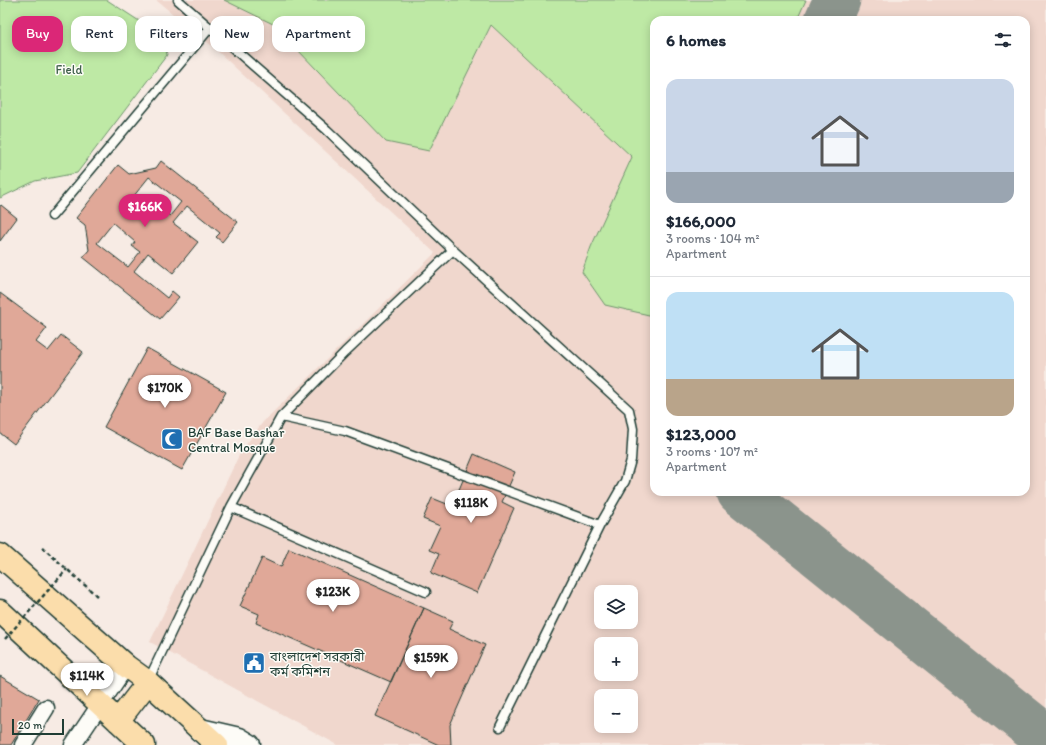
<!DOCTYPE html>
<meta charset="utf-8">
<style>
body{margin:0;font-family:Itim,"Noto Sans Bengali",sans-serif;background:#f2f2f3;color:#1f2937;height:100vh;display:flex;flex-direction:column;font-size:15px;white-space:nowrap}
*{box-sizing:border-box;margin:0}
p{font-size:13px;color:#747a83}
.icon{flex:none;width:22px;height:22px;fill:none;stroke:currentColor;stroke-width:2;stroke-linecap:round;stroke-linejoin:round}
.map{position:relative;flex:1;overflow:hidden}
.panel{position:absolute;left:650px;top:16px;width:380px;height:480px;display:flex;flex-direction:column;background:#fff;border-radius:12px;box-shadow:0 2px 10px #0003}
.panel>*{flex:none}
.hud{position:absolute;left:12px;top:16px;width:380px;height:36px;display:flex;gap:8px}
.buttons{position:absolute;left:594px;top:585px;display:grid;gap:8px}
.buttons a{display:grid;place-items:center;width:44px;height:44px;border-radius:8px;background:#fff;box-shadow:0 2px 10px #0003;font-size:20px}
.scale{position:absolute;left:12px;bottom:10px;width:52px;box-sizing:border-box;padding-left:4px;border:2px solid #1f3d34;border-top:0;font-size:11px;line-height:14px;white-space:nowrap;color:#1f3d34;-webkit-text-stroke:3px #fdfcf7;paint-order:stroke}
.price{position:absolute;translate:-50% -34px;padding:0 9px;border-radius:14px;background:#fff;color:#222;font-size:13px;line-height:26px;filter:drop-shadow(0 1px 2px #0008)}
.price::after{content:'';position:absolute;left:50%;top:24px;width:12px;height:9px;margin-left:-6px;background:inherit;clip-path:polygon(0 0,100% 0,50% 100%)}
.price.on{background:#db2777;color:#fff}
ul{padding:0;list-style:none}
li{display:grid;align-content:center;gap:8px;height:212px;padding:0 16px}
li+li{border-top:1px solid #e0e1e3}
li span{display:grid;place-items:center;height:124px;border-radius:12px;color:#555}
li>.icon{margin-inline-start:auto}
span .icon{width:72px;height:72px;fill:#fffc;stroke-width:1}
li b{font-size:17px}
h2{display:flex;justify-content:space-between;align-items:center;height:48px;padding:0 16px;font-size:17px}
.pill{padding:0 14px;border-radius:12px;background:#fff;box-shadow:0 2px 10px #0003;font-size:14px;line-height:36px}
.pill.on{background:#db2777;color:#fff}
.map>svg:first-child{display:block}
</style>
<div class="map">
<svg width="1046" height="745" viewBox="0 0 1046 745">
<rect width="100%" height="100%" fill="#f7ebe4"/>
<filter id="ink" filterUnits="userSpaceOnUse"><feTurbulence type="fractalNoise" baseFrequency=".025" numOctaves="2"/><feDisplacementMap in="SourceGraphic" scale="8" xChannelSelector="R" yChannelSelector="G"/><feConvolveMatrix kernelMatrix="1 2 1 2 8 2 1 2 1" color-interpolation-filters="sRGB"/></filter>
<g filter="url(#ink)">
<!-- built -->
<path fill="#f0d7cd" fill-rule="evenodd" d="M156,0H1046V745H338L150,642L241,451L263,422L435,253L213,47ZM654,20H1026V492H654ZM601,592H631V622H601ZM601,644H631V674H601ZM601,696H631V726H601Z"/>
<!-- green -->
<path fill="#bee9a5" stroke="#6e936c" d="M0,0H107L153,30L165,42L167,55L77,173L35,181L0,198Z
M224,0H806L797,20H654V311L649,315L605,305L582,272L591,247L632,157L491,25L429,151L386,142L273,24Z"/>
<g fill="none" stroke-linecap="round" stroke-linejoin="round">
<!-- taxiway -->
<path stroke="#8b948c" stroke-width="47" d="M828,20L837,0
M740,492L1046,738"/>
</g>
<!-- building -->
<path fill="#e0a898" stroke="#1f3d34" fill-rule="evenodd" d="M161,161L238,222L222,242L216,237L220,233L187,206L173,223L198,242L173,273L148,253L134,271L167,298L172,291L179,297L160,319L83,257L89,250L85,225L76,218L118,165L129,174L156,168ZM149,177L181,202L170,216L161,208L155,215L133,197ZM113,223L135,242L132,246L140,252L128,267L97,243Z
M1,205L17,218L0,241V206Z
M0,293L47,328L36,342L48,351L61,335L83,352L14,444L0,433Z
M147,348L226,392L182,470L104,427Z
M474,454L515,472L502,502L514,508L477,593L431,573L439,554L429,550L440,526L423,519L432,498L452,506Z
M289,548L424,608L391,682L256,623L259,614L240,606L262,558L281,567Z
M424,608L453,621L449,629L485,645L450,725L451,745H439L375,716Z
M0,676L39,699L11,745H0Z"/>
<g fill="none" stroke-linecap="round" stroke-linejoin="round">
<!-- lane casing -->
<g stroke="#1f3d34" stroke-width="11">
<path id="lane" d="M52,216L210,28
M453,250L629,410L633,429L631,460L625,481L600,525L500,727
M281,417L345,431L600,525
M231,507L426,592
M148,681L231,507L281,417L345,352L453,250L327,130L178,0"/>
</g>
<!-- street casing -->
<g stroke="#1f3d34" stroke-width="19">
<path id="street" d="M23,745L46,708
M73,745L126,666"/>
</g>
<!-- secondary casing -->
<g stroke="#1f3d34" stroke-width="25">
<path id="secondary" d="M200,730L239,739L249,745"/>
</g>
<!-- highway casing -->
<g stroke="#1f3d34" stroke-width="25">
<path id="highway" d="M0,555L126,666L148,682L217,745
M0,611L144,745
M118,721L148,682"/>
</g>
<!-- path -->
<path stroke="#1f3d34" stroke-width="2.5" stroke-dasharray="4 3" stroke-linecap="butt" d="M42,547L97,596"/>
<!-- lane -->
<use href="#lane" stroke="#fdfcf7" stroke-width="8"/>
<!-- street -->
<use href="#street" stroke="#fdfcf7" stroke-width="16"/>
<!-- secondary -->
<use href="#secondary" stroke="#fdfcf7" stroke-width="22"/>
<!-- highway -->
<use href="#highway" stroke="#fbddab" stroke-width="22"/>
<!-- path-bridge -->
<path stroke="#1f3d34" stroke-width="2.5" stroke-dasharray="4 3" stroke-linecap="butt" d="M5,639L67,569"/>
</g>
</g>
<!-- icons -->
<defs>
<g id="mosque-square" transform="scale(1.15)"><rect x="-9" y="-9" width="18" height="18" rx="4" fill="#1f6fb2" stroke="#fdfcf7"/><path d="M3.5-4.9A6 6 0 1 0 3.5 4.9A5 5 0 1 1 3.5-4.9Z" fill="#fff"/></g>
<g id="civic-square" transform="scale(1.15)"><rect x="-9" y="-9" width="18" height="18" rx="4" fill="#1f6fb2" stroke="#fdfcf7"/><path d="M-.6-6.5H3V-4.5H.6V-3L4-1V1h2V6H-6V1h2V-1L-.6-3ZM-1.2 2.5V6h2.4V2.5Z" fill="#fff"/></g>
</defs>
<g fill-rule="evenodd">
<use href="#mosque-square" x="172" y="439"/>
<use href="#civic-square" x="254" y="663"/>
</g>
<g text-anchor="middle" stroke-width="3" stroke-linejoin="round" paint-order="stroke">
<!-- park labels -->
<g font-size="13" fill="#3f5f4b" stroke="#fdfcf7">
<text x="69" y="74">Field</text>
</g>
<!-- poi labels -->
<g font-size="13" fill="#1f3d34" stroke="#fdfcf7" text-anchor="start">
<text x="188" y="437">BAF Base Bashar<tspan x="188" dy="15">Central Mosque</tspan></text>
<text x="270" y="661">বাংলাদেশ সরকারী<tspan x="270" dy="15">কর্ম কমিশন</tspan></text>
</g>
</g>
</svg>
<div class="buttons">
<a><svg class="icon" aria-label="layers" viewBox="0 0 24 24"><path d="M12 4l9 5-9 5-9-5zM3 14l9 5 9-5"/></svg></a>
<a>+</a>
<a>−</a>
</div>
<div class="scale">20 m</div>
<b class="price on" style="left:145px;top:228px">$166K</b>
<b class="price" style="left:165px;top:409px">$170K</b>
<b class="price" style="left:471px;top:524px">$118K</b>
<b class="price" style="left:333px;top:613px">$123K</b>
<b class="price" style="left:431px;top:679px">$159K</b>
<b class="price" style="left:87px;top:697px">$114K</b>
<div class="hud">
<a class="pill on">Buy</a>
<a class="pill">Rent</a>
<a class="pill">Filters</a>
<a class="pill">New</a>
<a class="pill">Apartment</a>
</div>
<section class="panel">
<h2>6 homes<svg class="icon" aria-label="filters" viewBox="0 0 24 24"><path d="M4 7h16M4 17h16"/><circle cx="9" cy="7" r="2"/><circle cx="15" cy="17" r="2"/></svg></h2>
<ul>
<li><span style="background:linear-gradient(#c9d6e8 75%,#9aa5b1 0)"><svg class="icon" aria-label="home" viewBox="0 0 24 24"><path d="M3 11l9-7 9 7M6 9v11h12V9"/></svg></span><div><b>$166,000</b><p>3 rooms · 104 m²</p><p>Apartment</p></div></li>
<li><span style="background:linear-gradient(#bfe0f5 70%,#b9a48a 0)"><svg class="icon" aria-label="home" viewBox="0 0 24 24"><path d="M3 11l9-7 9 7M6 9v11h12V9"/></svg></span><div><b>$123,000</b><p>3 rooms · 107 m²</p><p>Apartment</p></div></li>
</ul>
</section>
</div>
